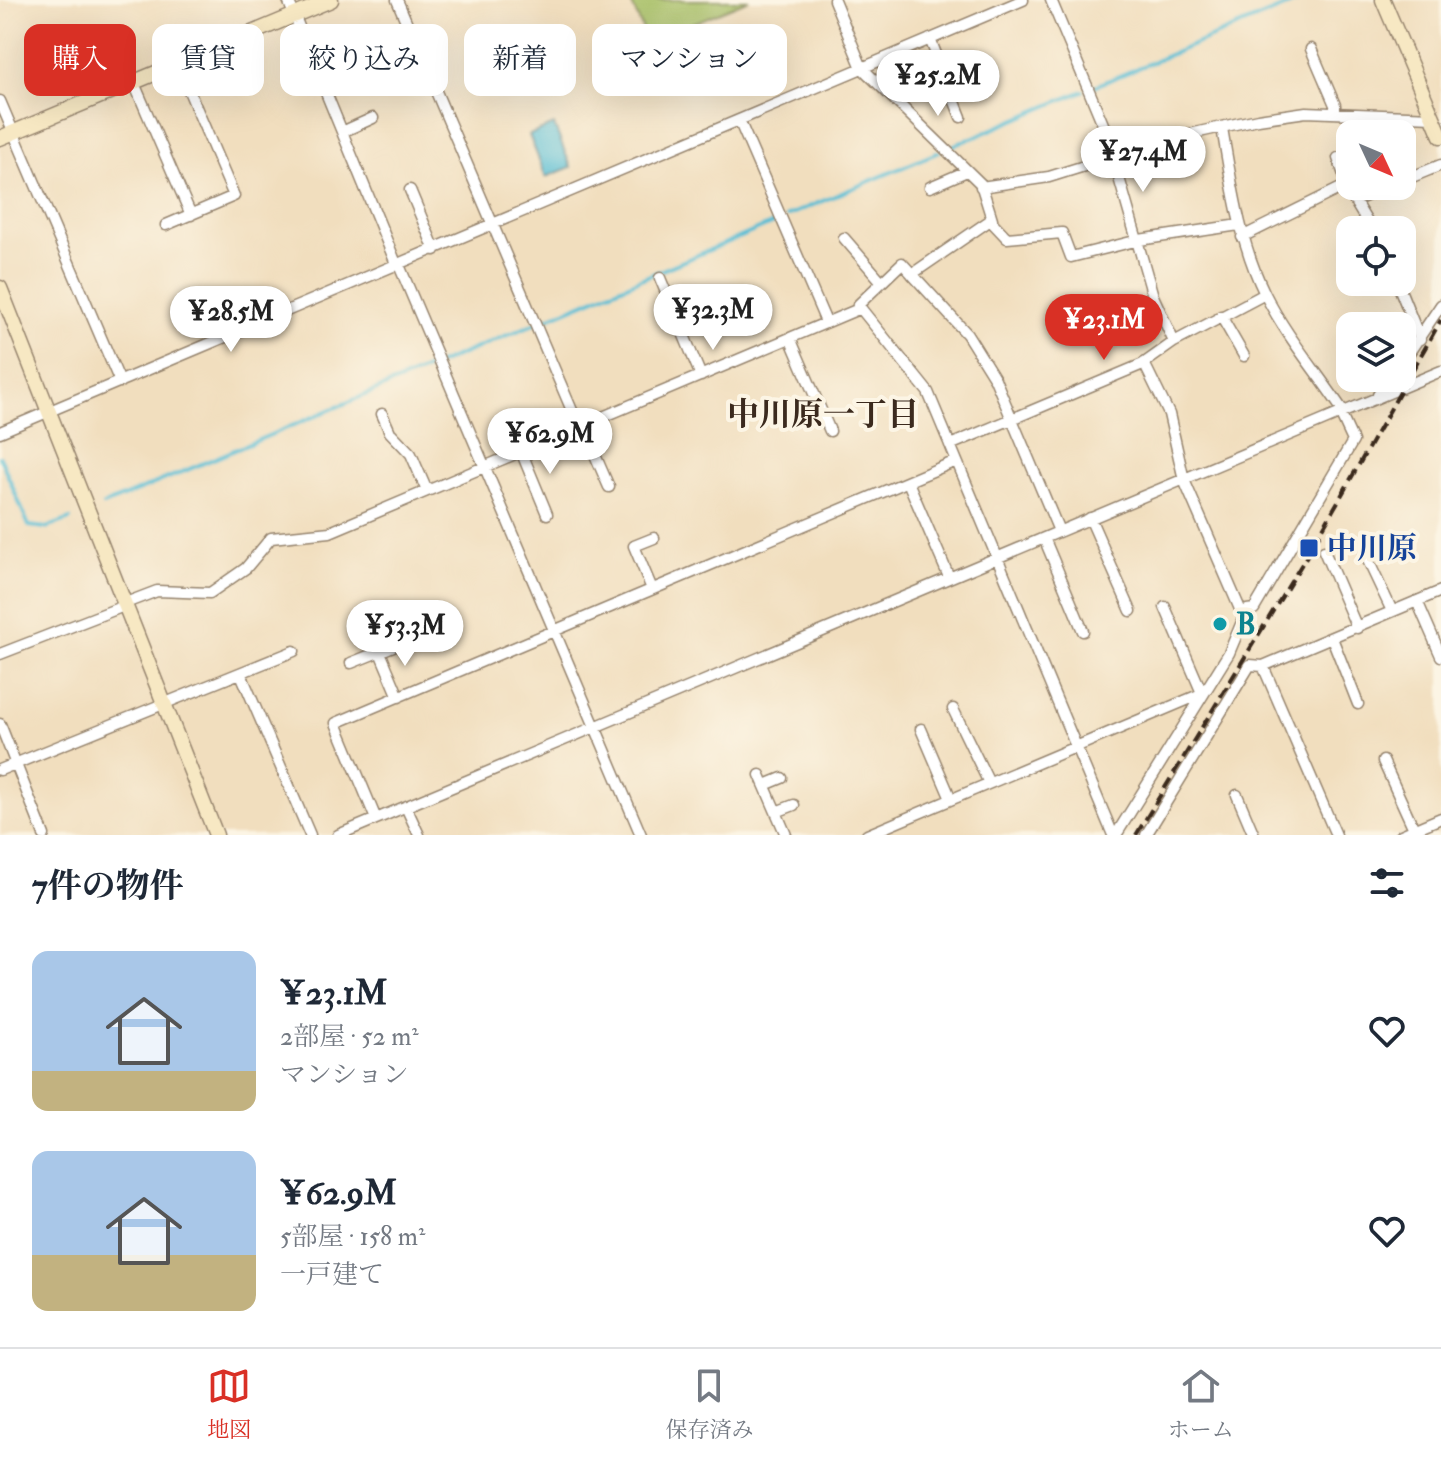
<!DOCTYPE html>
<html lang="ja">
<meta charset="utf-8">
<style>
body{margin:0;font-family:"IM FELL Double Pica","Noto Serif JP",serif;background:#f2f2f3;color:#1f2937;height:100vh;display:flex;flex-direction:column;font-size:30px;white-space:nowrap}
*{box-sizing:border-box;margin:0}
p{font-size:26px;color:#747a83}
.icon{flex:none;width:44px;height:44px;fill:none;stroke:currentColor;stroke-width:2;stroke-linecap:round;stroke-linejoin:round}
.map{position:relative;height:835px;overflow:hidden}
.details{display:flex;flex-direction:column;background:#fff;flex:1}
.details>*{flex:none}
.hud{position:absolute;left:24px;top:24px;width:800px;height:72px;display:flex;gap:16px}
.needle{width:52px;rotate:134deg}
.controls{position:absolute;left:1336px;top:120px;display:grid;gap:16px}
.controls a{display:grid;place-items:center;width:80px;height:80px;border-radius:16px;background:#fff;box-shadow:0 8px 32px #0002;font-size:40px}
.price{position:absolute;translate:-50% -68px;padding:0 18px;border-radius:28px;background:#fff;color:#222;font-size:26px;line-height:52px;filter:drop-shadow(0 2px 4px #0008)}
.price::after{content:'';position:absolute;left:50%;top:48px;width:24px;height:18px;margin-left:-12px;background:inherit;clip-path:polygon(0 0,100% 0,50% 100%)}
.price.on{background:#d93025;color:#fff}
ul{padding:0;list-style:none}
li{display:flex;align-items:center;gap:24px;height:200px;padding:0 32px}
li span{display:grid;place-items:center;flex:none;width:224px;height:160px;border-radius:16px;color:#555}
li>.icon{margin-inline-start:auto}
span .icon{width:96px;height:96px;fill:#fffc;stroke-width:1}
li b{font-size:34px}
h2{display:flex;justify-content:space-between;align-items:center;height:96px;padding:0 32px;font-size:34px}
.pill{padding:0 28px;border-radius:16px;background:#fff;box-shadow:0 8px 32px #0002;font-size:28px;line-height:72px}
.pill.on{background:#d93025;color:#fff}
.tabs{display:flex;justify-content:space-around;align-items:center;height:112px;border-top:2px solid #e0e1e3;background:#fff;font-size:22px;color:#747a83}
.tabs a{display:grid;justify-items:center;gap:4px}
.tabs .on{color:#d93025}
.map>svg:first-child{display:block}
</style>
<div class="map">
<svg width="1441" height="835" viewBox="0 0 1441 835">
<rect width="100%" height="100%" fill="#fcf5e5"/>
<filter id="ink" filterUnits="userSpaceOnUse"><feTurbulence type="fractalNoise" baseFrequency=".0125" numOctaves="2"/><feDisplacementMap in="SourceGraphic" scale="16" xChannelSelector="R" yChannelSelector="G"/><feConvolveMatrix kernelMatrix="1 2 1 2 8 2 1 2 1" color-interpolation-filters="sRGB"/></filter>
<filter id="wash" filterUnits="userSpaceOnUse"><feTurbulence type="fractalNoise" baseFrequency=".006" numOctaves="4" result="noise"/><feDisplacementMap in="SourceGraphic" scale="32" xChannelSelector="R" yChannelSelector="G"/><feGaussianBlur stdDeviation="1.8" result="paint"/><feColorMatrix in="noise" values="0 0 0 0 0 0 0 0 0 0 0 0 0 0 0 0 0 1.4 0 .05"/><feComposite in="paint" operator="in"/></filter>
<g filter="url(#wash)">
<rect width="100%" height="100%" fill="#f1debe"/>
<!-- green -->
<path fill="#a5be64" stroke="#707441" stroke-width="2" d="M630,0H749L648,42Z"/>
<!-- water -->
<path fill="#56bdd4" stroke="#487479" stroke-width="2" d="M554,125L571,167L546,177L529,135Z"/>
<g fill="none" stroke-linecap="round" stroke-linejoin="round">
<!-- stream -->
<path stroke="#56bdd4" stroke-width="4" d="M1095,86L1301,0
M950,147L1083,91
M787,216L939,152
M0,457L29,526L46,528L70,519
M104,505L776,222"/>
</g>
</g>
<g filter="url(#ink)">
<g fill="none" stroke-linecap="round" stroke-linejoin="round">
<!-- street casing -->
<g stroke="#96846e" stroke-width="13">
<path id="street" d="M288,0L397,266
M397,0L579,427
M834,0L862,68L981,184L992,219L912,274L902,263L858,305L928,392L1113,835
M1051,0L1105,129L1153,296L1174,342
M930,39L961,117
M1311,49L1335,105V113
M134,83L191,215
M0,101L120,382
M739,120L826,322
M1222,128C1232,185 1239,241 1265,294C1286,336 1317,372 1343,411
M342,132L373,118
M1338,158L1352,197L1372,230
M1402,181L1441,165
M930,187L967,171
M981,187L1049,177L1181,136L1258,119L1306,112L1433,117
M410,190L435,250
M1354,201L1390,186
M990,220L1007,238L1062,233L1071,257L1139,240L1239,225
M166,225L234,196L178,65
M1242,237L1347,185
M844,238L882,282
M399,265L641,835
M912,274L967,334L995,379L1059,531
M660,278L701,376
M1397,282L1420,339
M1221,316L1244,356
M790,338L830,431
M1144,363L1169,414L1184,480L1243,616
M1402,363L1441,305
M1378,395L1391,378
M382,414L390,432L411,454L427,491
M582,425L609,487
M0,432L1023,0
M950,445L1143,364L1174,342L1265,294
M521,451L547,514
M908,482L949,577
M1090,518L1131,611
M1044,538L1083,631
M1324,551L1357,628
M1365,554L1392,611
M652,589L634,546L654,538
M1417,601L1441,656
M123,604L157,591L210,593L246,568L271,538L330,532L861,308
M1165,607L1202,693
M1332,638L1358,704
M380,652L399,697
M0,654L124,606
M351,663L408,640
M1263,666L1336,835
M241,674L310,835
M953,709L989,783
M0,724L44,835
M921,729L951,799
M1383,761L1414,829
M0,770L294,651
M760,775L786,835
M765,785L782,778
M1237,795L1254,835
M406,807L419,835
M776,812L794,805
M376,819L336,723L956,461
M338,835L1441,371
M867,835L1201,694
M1116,835L1229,653L1247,610L1254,609L1353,441L1340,413
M1146,835L1250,665L1263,666L1441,591
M1401,835L1441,818"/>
</g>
<!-- secondary casing -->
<g stroke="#96846e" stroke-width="17">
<path id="secondary" d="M1383,0L1441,136
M0,138L331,0
M0,288L216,835"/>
</g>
<!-- street -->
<use href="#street" stroke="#fff" stroke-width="10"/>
<!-- secondary -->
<use href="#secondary" stroke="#f7e8c3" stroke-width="14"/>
<!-- rail -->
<path stroke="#3b2a1e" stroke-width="4" stroke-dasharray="12 6" stroke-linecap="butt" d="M1136,835L1311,549L1441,320"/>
</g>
</g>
<!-- markers -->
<rect fill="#1a4fb4" stroke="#fcf5e5" stroke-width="3" x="1299" y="538" width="20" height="20" rx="4"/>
<circle fill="#0f9aa8" stroke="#fcf5e5" stroke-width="3" cx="1220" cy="624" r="8"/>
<g text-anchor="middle" stroke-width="8" stroke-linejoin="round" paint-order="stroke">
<!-- transit labels -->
<g font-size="30" font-weight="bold" fill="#164399" stroke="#fcf5e5" text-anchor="start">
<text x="1327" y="558">中川原</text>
</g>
<!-- culture labels -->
<g font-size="30" font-weight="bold" fill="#0d838f" stroke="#fcf5e5" text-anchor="start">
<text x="1236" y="634">B</text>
</g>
<!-- neighbourhood labels -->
<g font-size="32" font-weight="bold" fill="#3b2a1e" stroke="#fcf5e5">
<text x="823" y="425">中川原一丁目</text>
</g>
</g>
</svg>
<div class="controls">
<a><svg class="needle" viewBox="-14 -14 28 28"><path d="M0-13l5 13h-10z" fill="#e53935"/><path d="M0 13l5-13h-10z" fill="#747a83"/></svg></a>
<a><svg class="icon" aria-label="locate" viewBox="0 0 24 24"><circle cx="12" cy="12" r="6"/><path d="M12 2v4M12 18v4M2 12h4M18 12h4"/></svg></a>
<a><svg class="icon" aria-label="layers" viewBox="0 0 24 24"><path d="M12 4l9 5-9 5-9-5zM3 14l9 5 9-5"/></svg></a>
</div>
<b class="price" style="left:938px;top:118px">¥25.2M</b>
<b class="price" style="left:1143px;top:194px">¥27.4M</b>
<b class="price" style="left:713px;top:352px">¥32.3M</b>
<b class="price" style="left:231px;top:354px">¥28.5M</b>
<b class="price on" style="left:1104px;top:362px">¥23.1M</b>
<b class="price" style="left:550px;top:476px">¥62.9M</b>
<b class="price" style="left:405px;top:668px">¥53.3M</b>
<div class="hud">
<a class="pill on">購入</a>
<a class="pill">賃貸</a>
<a class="pill">絞り込み</a>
<a class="pill">新着</a>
<a class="pill">マンション</a>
</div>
</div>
<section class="details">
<h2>7件の物件<svg class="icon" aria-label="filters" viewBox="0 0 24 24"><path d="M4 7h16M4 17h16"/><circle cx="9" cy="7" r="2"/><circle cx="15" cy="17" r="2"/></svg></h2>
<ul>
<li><span style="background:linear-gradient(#a9c7e8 75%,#c2b280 0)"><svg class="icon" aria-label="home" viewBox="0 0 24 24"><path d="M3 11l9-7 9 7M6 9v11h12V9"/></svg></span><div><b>¥23.1M</b><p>2部屋 · 52 m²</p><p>マンション</p></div><svg class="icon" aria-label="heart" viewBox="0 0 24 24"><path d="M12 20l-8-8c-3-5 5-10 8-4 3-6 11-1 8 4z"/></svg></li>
<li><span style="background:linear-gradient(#a9c7e8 65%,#c2b280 0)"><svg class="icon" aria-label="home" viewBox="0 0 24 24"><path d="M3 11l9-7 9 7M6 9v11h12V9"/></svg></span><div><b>¥62.9M</b><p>5部屋 · 158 m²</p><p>一戸建て</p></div><svg class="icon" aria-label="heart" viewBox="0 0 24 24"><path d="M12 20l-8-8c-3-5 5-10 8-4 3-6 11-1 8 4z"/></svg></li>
</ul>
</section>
<nav class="tabs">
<a class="on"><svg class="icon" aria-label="map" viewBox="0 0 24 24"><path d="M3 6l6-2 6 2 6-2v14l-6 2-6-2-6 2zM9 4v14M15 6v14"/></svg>地図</a>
<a><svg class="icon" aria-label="saved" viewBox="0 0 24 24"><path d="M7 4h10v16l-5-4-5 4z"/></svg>保存済み</a>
<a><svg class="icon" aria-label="home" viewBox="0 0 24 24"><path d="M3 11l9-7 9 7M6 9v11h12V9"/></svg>ホーム</a>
</nav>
